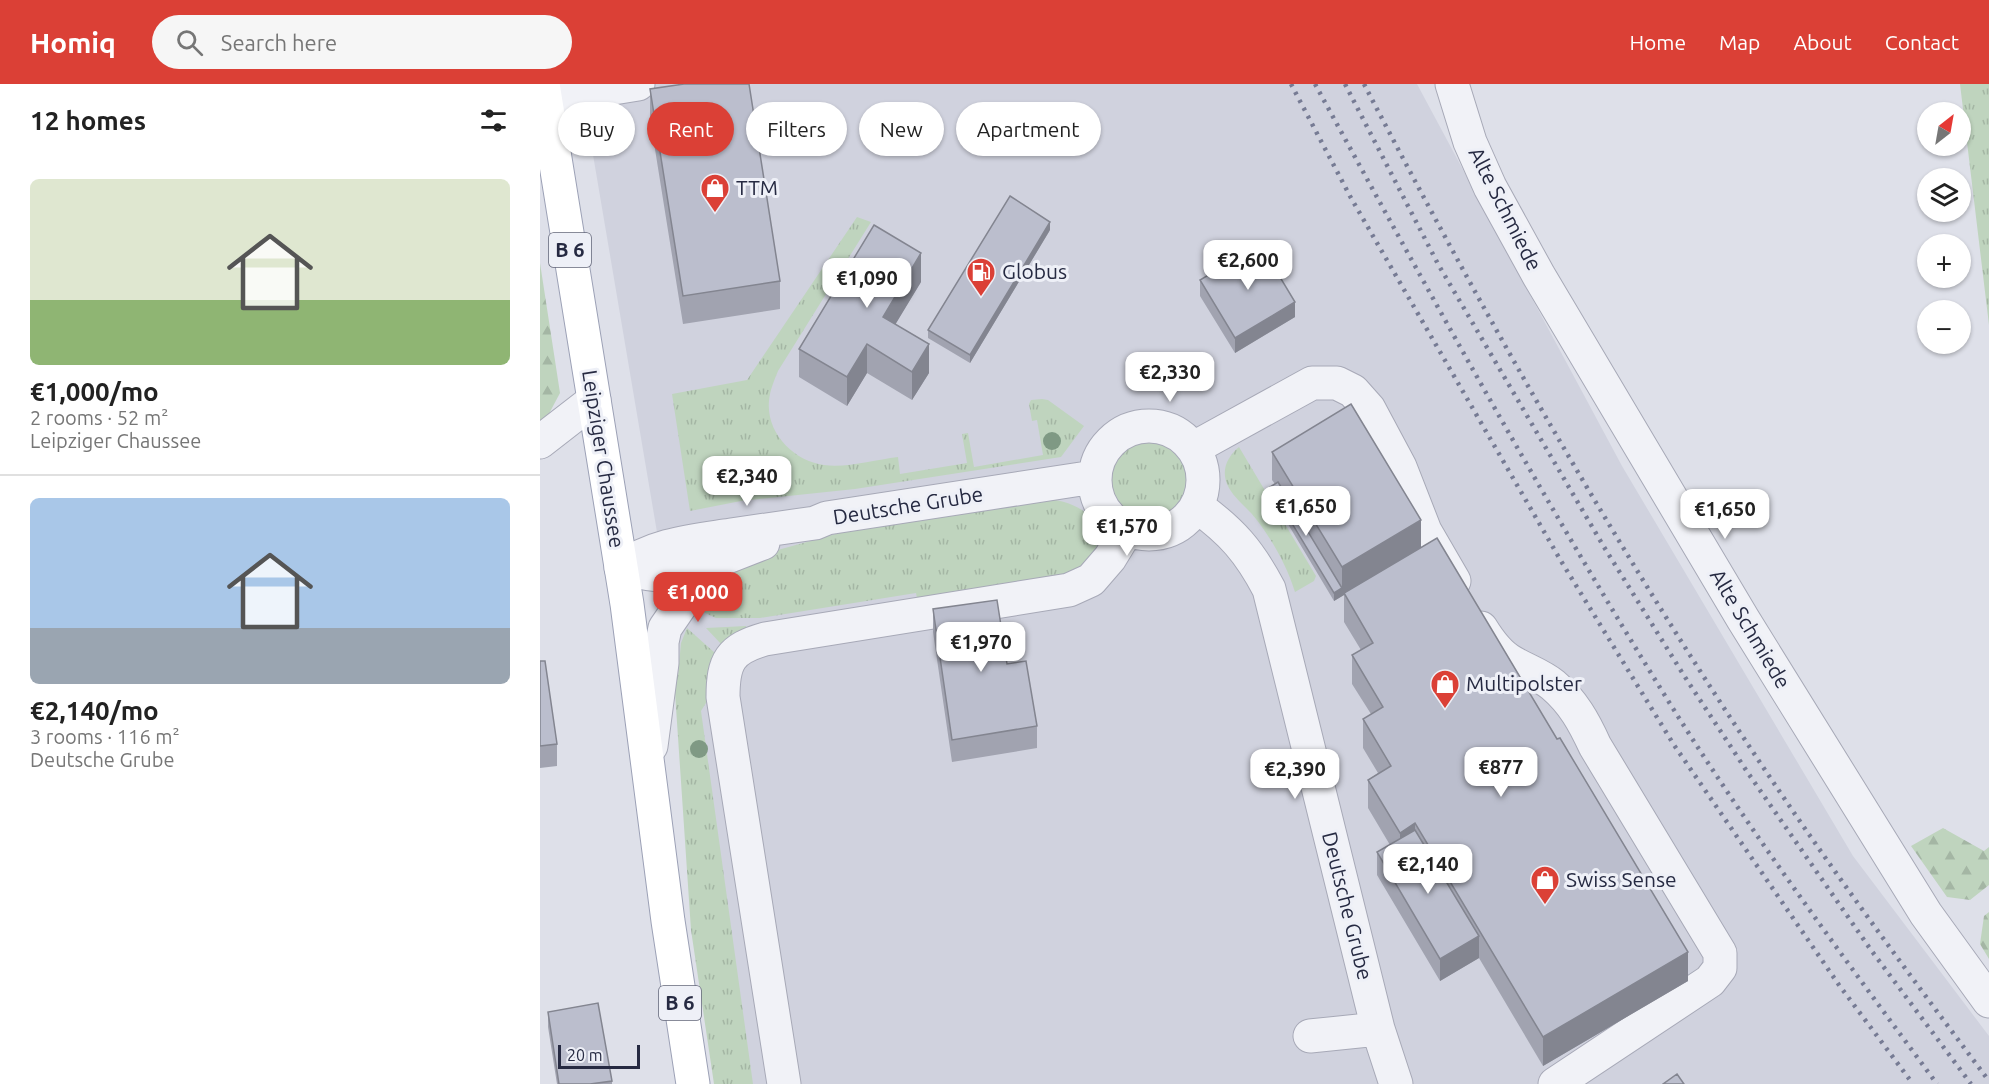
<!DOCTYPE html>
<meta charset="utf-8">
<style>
body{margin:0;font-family:Ubuntu,sans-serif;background:#f6f6f6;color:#222;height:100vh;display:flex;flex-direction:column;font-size:22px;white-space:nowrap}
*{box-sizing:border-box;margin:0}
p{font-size:20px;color:#767676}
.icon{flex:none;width:33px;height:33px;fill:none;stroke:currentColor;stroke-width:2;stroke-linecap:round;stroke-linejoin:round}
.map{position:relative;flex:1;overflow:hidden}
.drawer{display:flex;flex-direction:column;background:#fff;width:540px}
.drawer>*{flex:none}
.top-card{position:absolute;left:18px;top:18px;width:570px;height:54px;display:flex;gap:12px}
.needle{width:39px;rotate:31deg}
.fabs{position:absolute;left:1377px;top:18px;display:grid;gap:12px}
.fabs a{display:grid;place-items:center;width:54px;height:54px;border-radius:50%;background:#fff;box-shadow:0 2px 4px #0004;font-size:30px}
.scale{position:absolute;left:18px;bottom:15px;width:82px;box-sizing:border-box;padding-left:6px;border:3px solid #262a42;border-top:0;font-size:16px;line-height:21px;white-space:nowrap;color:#262a42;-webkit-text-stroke:4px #eef0f7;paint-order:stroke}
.price{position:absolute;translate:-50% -51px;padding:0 14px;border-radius:12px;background:#fff;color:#222;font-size:20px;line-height:39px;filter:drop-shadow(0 2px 3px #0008)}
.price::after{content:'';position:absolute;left:50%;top:36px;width:18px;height:14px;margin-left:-9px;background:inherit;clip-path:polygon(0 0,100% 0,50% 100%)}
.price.current{background:#db4036;color:#fff}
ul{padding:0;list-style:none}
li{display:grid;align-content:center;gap:12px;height:318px;padding:0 30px}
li+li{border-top:2px solid #e0e0e0}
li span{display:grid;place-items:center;height:186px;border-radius:9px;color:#555}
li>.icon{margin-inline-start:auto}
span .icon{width:108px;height:108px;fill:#fffc;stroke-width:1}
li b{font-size:26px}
h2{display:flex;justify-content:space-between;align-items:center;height:72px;padding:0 30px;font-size:26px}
.tag{padding:0 21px;border-radius:27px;background:#fff;box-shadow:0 2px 4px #0004;font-size:21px;line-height:54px}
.tag.current{background:#db4036;color:#fff}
header{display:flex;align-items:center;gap:36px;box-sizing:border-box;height:84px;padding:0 30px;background:#db4036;color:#fff}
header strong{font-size:28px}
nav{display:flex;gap:33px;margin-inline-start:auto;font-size:21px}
.search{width:420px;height:54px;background:#f6f6f6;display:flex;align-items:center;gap:15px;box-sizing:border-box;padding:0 21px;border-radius:33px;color:#767676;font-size:22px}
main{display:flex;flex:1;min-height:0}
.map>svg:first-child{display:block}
</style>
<header>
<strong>Homiq</strong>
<div class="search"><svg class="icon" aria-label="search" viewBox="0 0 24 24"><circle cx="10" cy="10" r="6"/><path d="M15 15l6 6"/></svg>Search here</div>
<nav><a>Home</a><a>Map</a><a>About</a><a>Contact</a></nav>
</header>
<main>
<section class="drawer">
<h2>12 homes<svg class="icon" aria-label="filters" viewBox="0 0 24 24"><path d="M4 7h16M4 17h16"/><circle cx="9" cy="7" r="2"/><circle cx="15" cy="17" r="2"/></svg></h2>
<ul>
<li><span style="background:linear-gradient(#dfe7d0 65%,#8fb573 0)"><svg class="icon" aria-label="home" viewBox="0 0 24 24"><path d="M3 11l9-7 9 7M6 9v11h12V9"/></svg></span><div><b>€1,000/mo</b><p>2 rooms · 52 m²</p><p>Leipziger Chaussee</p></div></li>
<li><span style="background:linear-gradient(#a9c7e8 70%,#9aa5b1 0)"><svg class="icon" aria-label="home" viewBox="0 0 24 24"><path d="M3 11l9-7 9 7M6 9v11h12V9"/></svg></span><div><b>€2,140/mo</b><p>3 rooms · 116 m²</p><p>Deutsche Grube</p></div></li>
</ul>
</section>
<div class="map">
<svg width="1449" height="1000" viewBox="0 0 1449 1000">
<defs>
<pattern id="grass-tufts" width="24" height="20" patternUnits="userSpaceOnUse" patternTransform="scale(1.5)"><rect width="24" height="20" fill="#bfd4be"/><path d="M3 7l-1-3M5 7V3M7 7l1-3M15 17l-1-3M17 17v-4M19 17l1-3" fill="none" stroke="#a4b6a4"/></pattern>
<pattern id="forest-firs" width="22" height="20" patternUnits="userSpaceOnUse" patternTransform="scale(1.5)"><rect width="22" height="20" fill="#bfd4be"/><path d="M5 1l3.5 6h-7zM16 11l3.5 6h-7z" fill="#a4b6a4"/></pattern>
</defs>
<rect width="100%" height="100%" fill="#dee0e9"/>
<!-- built -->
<path fill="#d0d2de" d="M41,0H877L1082,382L1313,772L1449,952V1000H197L149,637Z"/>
<!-- grass -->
<path fill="url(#grass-tufts)" d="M1420,0H1449V241Z
M317,133L331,138L238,287C234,297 230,306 229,317C226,349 254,377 284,381C307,384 334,376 358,373L360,390L427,379L422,350L428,349L434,383L503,371L497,336L492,337L489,320L491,316L502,315L508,316L544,342L521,373L315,405L201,417L150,427L132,310L207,296Z
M569 396a39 39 0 1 1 78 0a39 39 0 1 1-78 0Z
M699,363L776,492L774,497L755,508C747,482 733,457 716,435C707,423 693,414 687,400C681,385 688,372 699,363Z
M504,415C535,416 569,434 554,470C551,478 541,485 535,492L378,519L376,509L220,534H176L150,522L167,499L227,469L299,449Z
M206,542V545L182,561L166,544Z
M147,544L175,569L167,594L169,614L161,627L213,1000H174L151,846L134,594L138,591L141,559Z"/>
<!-- forest -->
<path fill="url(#forest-firs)" d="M0,179L20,309L3,341L0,343Z
M1403,744L1444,767L1449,763V801L1430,816L1407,813L1371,762Z
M1449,828V875L1440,860L1444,832Z"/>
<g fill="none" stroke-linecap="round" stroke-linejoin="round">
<!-- minor casing -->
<g stroke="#a7a9b7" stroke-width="35">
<path id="minor" d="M912,0L930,58L950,103L999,192L1203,535L1386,830L1449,917
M6,15L98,0
M555 396a54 54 0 1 1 108 0a54 54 0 1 1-108 0Z
M0,358L54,316
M654,364L772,299H797L813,307L829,325L860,383L885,447L914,497
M658,423C692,448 709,467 729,505L838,945L856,1000
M81,484C114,460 152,457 191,451C219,447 247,443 275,439L287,434L554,393
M81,484C121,493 130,496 169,480
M941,544C949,557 959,571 972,578C985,586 1001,591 1013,601C1033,618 1044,638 1055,662L1180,869V884L1170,897L1015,1000
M111,662L122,579V558L125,544L169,480L223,459
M770,952L838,945
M244,1000L183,613C183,577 190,565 225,555L529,506L551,496L570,474L587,446"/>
</g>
<!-- major casing -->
<g stroke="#9ca1b6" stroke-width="35">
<path id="major" d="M3,0L87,520L128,837L153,1000"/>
</g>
<!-- minor -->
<use href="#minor" stroke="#f1f2f7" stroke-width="33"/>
<!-- major -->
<use href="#major" stroke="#fff" stroke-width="33"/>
<!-- rail -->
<path stroke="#767b94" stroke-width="4.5" stroke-dasharray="3 6" stroke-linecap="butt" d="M751,0L811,114L1021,477L1134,661L1299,901L1373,1000
M775,0C886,203 997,405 1119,602C1204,740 1301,870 1397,1000
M805,0L898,180L1064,463L1143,590L1208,689L1331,866L1431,1000
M824,0C945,233 1075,462 1221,680C1293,788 1371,893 1449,997"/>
</g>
<!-- trees -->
<g fill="#7f9984">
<circle cx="512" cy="357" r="9"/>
<circle cx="159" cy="665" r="9"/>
</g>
<!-- wall -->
<path fill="#a1a3b0" d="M110,5L240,197V225L143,240L110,34Z
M510,146L430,279L388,254V246Z
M660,196L755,233L695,269L660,212Z
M381,198L355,240L389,289L372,316L327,289L307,322L259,293V265Z
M732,368L881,463L1148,897L1003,982L939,874L900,897L837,791V768L850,761L828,724V696L838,689L823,664V635L831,630L812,600V571L821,566L804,538V511L794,517L730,410V403L735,400L732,396Z
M393,525L467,580L497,642V664L412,678L393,548Z
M0,577L17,660V682L0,684Z
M8,928L72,997V1000H17L8,943Z"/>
<!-- shaded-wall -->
<path fill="#838590" d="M510,138V146L430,279V271Z
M381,169V198L343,261V233Z
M755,218V233L695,269V254Z
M327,260V289L307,322V293Z
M389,260V289L372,316V288Z
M881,436V464L804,509V511L794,517V509L802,504V483Z
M875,739V768L860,777V749Z
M939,852V874L900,897V875Z
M1148,868V897L1003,982V953Z"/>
<!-- building -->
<path fill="#bbbecd" stroke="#838590" stroke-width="1.5" d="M144,0H209L240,197L143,212L110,5Z
M470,112L510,138L430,271L388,246Z
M334,141L381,169L343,233L389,260L372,288L327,260L307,293L259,265Z
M720,160L755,218L695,254L660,196Z
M811,320L881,436L802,483L732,368Z
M738,398L802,504L794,509L730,403Z
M897,454L1017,655L1020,654L1148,868L1003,953L875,739L860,749L828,696L851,682L823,635L843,623L812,571L833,559L804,509Z
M457,516L467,580L486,577L497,642L412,656L393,525Z
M0,577H5L17,660L0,662Z
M875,746L939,852L900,875L837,768Z
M58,919L72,997L50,1000H19L8,928Z
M1137,990L1144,1000H1123Z"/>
<!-- icons -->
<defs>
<g id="shop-pin" transform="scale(1.5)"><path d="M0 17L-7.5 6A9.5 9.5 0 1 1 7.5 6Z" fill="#db4036" stroke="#eef0f7"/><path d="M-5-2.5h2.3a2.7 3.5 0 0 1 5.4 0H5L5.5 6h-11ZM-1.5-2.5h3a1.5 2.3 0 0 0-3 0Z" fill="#fff"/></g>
<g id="fuel-pin" transform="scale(1.5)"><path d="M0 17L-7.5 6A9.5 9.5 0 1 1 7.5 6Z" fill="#db4036" stroke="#eef0f7"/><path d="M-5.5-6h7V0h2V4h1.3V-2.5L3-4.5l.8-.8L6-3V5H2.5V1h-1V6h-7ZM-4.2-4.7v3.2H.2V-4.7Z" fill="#fff"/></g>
</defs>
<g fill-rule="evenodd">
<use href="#shop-pin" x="175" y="104"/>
<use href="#fuel-pin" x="441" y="188"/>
<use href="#shop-pin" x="905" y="600"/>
<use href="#shop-pin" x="1005" y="796"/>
</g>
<g text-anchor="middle" stroke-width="6" stroke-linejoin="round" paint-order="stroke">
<!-- shield labels -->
<g fill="#eef0f7" stroke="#626578" stroke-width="1.5">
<rect x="9" y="149" width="42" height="34" rx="4.5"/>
<rect x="119" y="902" width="42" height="34" rx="4.5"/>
</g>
<g font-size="20" font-weight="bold" fill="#262a42">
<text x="30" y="173">B 6</text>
<text x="140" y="926">B 6</text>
</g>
<!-- poi labels -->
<g font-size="21" fill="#262a42" stroke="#eef0f7" text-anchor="start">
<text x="196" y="111">TTM</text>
<text x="462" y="195">Globus</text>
<text x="926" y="607">Multipolster</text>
<text x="1026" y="803">Swiss Sense</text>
</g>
<!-- street labels -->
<g font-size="21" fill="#262a42" stroke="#eef0f7">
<text transform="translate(965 125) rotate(63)" y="7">Alte Schmiede</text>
<text transform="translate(63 375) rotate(81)" y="7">Leipziger Chaussee</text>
<text transform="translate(368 422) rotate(-9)" y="7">Deutsche Grube</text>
<text transform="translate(1210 545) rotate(59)" y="7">Alte Schmiede</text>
<text transform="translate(807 822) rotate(76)" y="7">Deutsche Grube</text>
</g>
</g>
</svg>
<div class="fabs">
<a><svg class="needle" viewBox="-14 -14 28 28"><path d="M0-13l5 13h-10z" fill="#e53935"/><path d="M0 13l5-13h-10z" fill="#767676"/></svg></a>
<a><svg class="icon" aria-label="layers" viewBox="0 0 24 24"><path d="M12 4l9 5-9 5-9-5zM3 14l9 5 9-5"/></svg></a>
<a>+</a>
<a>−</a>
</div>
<div class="scale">20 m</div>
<b class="price" style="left:708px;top:207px">€2,600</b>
<b class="price" style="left:327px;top:225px">€1,090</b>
<b class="price" style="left:630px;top:319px">€2,330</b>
<b class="price" style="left:207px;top:423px">€2,340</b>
<b class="price" style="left:766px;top:453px">€1,650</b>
<b class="price" style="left:1185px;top:456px">€1,650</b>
<b class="price" style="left:587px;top:473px">€1,570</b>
<b class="price current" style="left:158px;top:539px">€1,000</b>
<b class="price" style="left:441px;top:589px">€1,970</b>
<b class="price" style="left:961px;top:714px">€877</b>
<b class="price" style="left:755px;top:716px">€2,390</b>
<b class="price" style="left:888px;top:811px">€2,140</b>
<div class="top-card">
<a class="tag">Buy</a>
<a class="tag current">Rent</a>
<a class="tag">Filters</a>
<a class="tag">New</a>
<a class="tag">Apartment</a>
</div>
</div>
</main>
